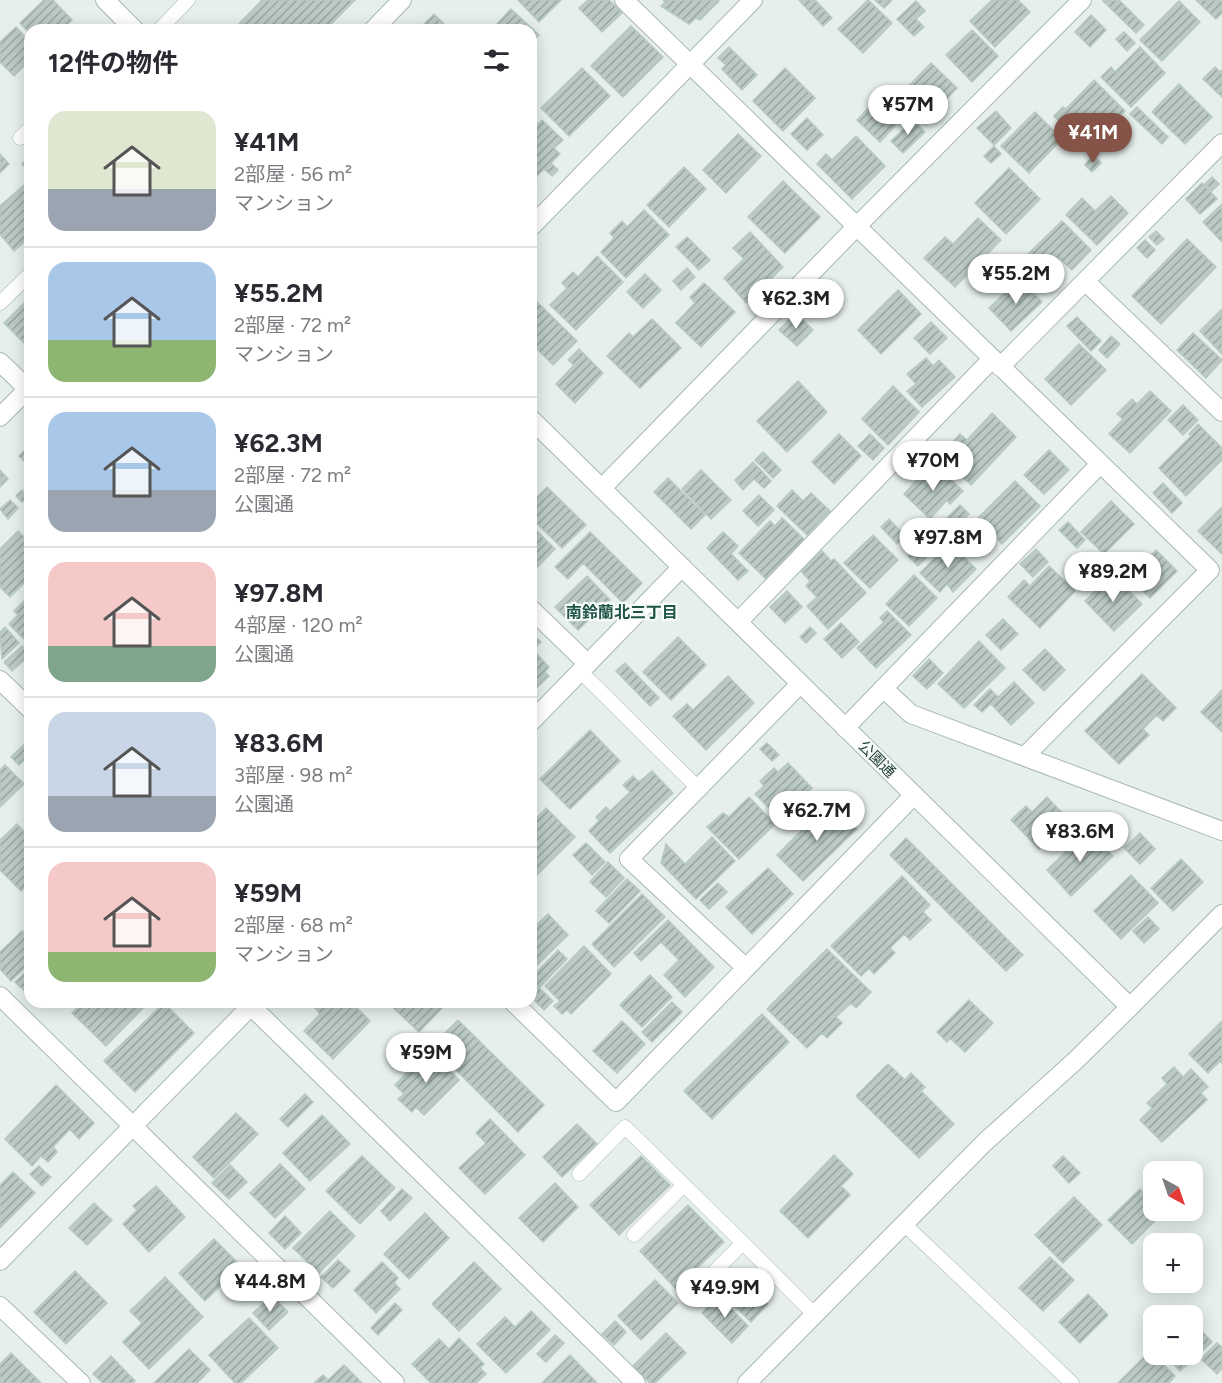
<!DOCTYPE html>
<html lang="ja">
<meta charset="utf-8">
<style>
body{margin:0;font-family:Figtree,"Noto Sans JP",sans-serif;background:#f7f7f7;color:#2b2b33;height:100vh;display:flex;flex-direction:column;font-size:22px;white-space:nowrap}
*{box-sizing:border-box;margin:0}
p{font-size:20px;color:#7c7c81}
.icon{flex:none;width:33px;height:33px;fill:none;stroke:currentColor;stroke-width:2;stroke-linecap:round;stroke-linejoin:round}
.map{position:relative;flex:1;overflow:hidden}
.details{position:absolute;left:24px;top:24px;width:513px;height:984px;display:flex;flex-direction:column;background:#fff;border-radius:18px;box-shadow:0 3px 15px #0003}
.details>*{flex:none}
.needle{width:39px;rotate:140deg}
.buttons{position:absolute;left:1143px;top:1161px;display:grid;gap:12px}
.buttons a{display:grid;place-items:center;width:60px;height:60px;border-radius:12px;background:#fff;box-shadow:0 3px 15px #0003;font-size:30px}
.price{position:absolute;translate:-50% -51px;padding:0 14px;border-radius:21px;background:#fff;color:#222;font-size:20px;line-height:39px;filter:drop-shadow(0 2px 3px #0008)}
.price::after{content:'';position:absolute;left:50%;top:36px;width:18px;height:14px;margin-left:-9px;background:inherit;clip-path:polygon(0 0,100% 0,50% 100%)}
.price.selected{background:#855347;color:#fff}
ul{padding:0;list-style:none}
li{display:flex;align-items:center;gap:18px;height:150px;padding:0 24px}
li+li{border-top:2px solid #e1e1e2}
li span{display:grid;place-items:center;flex:none;width:168px;height:120px;border-radius:18px;color:#555}
li>.icon{margin-inline-start:auto}
span .icon{width:72px;height:72px;fill:#fffc;stroke-width:1}
li b{font-size:26px}
h2{display:flex;justify-content:space-between;align-items:center;height:72px;padding:0 24px;font-size:26px}
.map>svg:first-child{display:block}
</style>
<div class="map">
<svg width="1222" height="1383" viewBox="0 0 1222 1383">
<defs>
<pattern id="building-hatch" width="6" height="6" patternUnits="userSpaceOnUse" patternTransform="scale(1.5)"><rect width="6" height="6" fill="#bbcac4"/><path d="M-1 1l2-2M0 6l6-6M5 7l2-2" fill="none" stroke="#98a6a0"/></pattern>
</defs>
<rect width="100%" height="100%" fill="#e6efeb"/>
<!-- building -->
<path fill="url(#building-hatch)" stroke="#b8c9c2" stroke-width="1.5" d="M44,0H53L72,20L62,30H30V33L20,23Z
M262,0H355L325,30H233Z
M518,0H561L539,22Z
M588,0H609L622,13L602,32L579,8Z
M663,0H718L719,1L700,20L696,18L689,24L661,6L665,2Z
M799,0H815L832,18L823,26Z
M868,0L892,23L863,53L838,29Z
M875,0H892L884,8Z
M992,0H1018L1030,12L995,47L970,21Z
M1119,0L1144,25L1136,33L1103,1Z
M1196,0H1222V13L1216,19Z
M916,1L925,11L916,19L924,27L914,36L897,19Z
M1179,1L1200,22L1162,61L1140,40Z
M511,9L539,35L531,43V30H491Z
M434,14L450,30H431L424,24Z
M1091,15L1106,30L1090,47L1075,32Z
M631,26L663,57L623,97L591,66Z
M16,27L30,42V60L14,76L0,62V42Z
M972,30L998,56L972,82L946,55Z
M1124,32L1135,43L1127,51L1116,39Z
M729,47L757,75L742,90L722,69L726,65L718,58Z
M1140,47L1165,73L1131,107L1101,77L1111,67L1115,72Z
M931,63L957,88L924,123L898,97Z
M1215,67L1220,72L1222,70V97L1203,79Z
M582,68L610,96L569,136L541,108Z
M785,68L815,98L783,131L753,101Z
M1094,80L1125,111L1087,149L1054,116L1063,107L1066,109Z
M1179,84L1212,117L1185,144L1152,112Z
M884,92L906,114L880,142L857,120Z
M1137,107L1168,137L1162,144L1130,114Z
M996,111L1011,128L994,145L977,128Z
M1035,112L1062,139L1029,173L1001,146Z
M807,118L823,135L807,150L791,134Z
M542,120L563,140L554,148L560,154L551,163L558,170L552,176L544,169L532,181L531,131Z
M913,120L925,132L903,153L891,141Z
M738,134L761,156L726,193L703,170Z
M856,136L885,166L852,199L817,164L826,154L832,160Z
M994,146L1001,154L991,163L984,156Z
M0,154L9,164L0,173Z
M1093,155L1101,163L1092,172L1085,165Z
M30,156V172L22,164Z
M684,167L706,189L669,227L647,205Z
M1009,168L1040,199L1006,234L975,203Z
M1212,177L1219,184L1212,191L1205,184Z
M783,181L820,217L785,253L748,217Z
M1202,183L1217,199L1200,214L1186,199Z
M24,185L30,191V237L14,251L0,234V206Z
M1111,196L1128,213L1097,245L1066,215L1082,198L1095,211Z
M1222,204V242L1203,222Z
M644,210L669,235L626,278L601,252L614,238L610,233L622,221L627,227Z
M978,218L1001,240L955,287L924,258L945,237L953,244Z
M1062,221L1091,250L1072,270L1059,258L1046,271L1028,254Z
M1156,231L1164,239L1157,245L1149,237Z
M750,232L783,267L746,303L724,278L744,259L733,248Z
M687,237L710,260L699,270L676,247Z
M1187,239L1216,267L1161,324L1132,296Z
M1145,240L1155,250L1147,258L1137,248Z
M597,256L623,282L576,330L550,305L567,288L562,283L573,272L578,277Z
M687,268L695,277L681,290L673,281Z
M645,274L661,290L643,308L627,292Z
M1020,279L1042,302L1011,331L989,308Z
M704,283L735,312L701,347L676,323L695,303L690,297Z
M898,290L921,314L881,354L858,330Z
M531,296L577,341L553,365L531,343Z
M30,297V349L4,323Z
M1222,309V354L1200,331Z
M796,313L813,330L797,346L779,330Z
M1077,317L1101,341L1091,351L1067,326Z
M652,319L681,348L640,388L607,356L629,333L633,337Z
M931,322L947,338L930,354L914,338Z
M1193,333L1222,360L1206,378L1177,350Z
M1111,336L1120,344L1107,358L1099,350Z
M1079,344L1106,370L1071,405L1045,379Z
M579,349L603,373L575,403L556,384L574,365L568,360Z
M926,358L933,366L939,360L955,377L922,407L907,391L916,384L907,374Z
M798,381L827,412L787,452L757,421Z
M893,386L919,412L888,445L862,419Z
M1150,391L1171,411L1130,453L1109,434L1123,419L1117,414L1132,399L1137,404Z
M1183,405L1198,420L1183,435L1168,420Z
M992,413L1016,437L971,485L946,462L958,449L952,443L960,434L967,440Z
M1198,424L1222,448V460L1186,496L1159,468L1191,436L1189,434Z
M839,434L861,456L834,484L812,462Z
M870,434L884,448L873,460L858,446Z
M30,445V467L19,456Z
M1049,450L1069,470L1044,494L1024,475Z
M763,452L781,470L773,478L755,460Z
M753,462L771,481L764,488L754,479L743,490L735,480Z
M938,468L963,491L950,504L947,500L930,519L904,494L925,471L930,476Z
M0,470L8,479L0,487Z
M701,470L731,500L711,519L682,489Z
M668,478L705,515L691,529L654,492Z
M1015,481L1040,506L1002,544L977,519Z
M1163,483L1182,503L1172,513L1153,493Z
M547,487L586,525L562,548L531,518V503Z
M22,490L28,496L22,502L16,496Z
M792,490L803,501L811,493L830,511L807,535L777,506Z
M759,495L774,510L758,526L743,511Z
M10,500L18,508L8,519L0,509Z
M1111,501L1134,524L1104,554L1081,532Z
M960,505L969,514L950,533L941,524Z
M1222,507V554L1198,531Z
M782,518L805,540L766,579L739,553L770,521L775,526Z
M889,519L905,536L897,544L881,527Z
M1068,522L1085,540L1077,548L1059,530Z
M922,523L929,530L920,539L913,531Z
M535,529L555,549L531,574V532Z
M18,531L30,543V577L10,597L0,587V549Z
M590,532L642,583L623,603L583,563L568,579L555,567Z
M723,532L738,546L731,554L748,571L738,580L707,548Z
M873,535L898,560L870,588L844,563Z
M950,543L976,569L953,592L947,584L940,592L920,573Z
M917,549L926,558L918,566L908,556Z
M1036,549L1048,562L1033,577L1020,564Z
M1156,550L1177,571L1150,598L1129,577Z
M822,551L831,561L834,559L866,593L828,629L807,606L817,597L806,586L810,581L801,571Z
M1049,566L1075,591L1040,628L1008,597L1024,580L1030,586Z
M1112,574L1142,604L1114,631L1085,601Z
M914,575L937,598L909,626L886,604Z
M587,576L610,600L578,630L555,607Z
M787,591L802,607L785,623L770,607Z
M25,600L30,604V645L9,624L18,615L14,611Z
M887,611L911,635L876,668L857,648L884,622L880,618Z
M1003,619L1018,634L1001,650L986,635Z
M841,623L859,642L842,658L824,639Z
M5,627L19,643L2,659L0,632Z
M810,627L816,633L806,643L800,637Z
M531,633L541,642L531,652Z
M678,637L706,665L671,700L643,672Z
M979,641L1005,668L964,708L938,684Z
M22,646L30,655L12,671L4,662Z
M1045,649L1065,670L1044,691L1023,670Z
M536,653L549,667L545,672L549,676L531,693V658Z
M929,659L943,673L927,689L913,676Z
M625,663L659,698L650,706L616,671Z
M1142,674L1176,708L1163,721L1157,715L1143,729L1149,735L1119,764L1085,731Z
M728,676L754,703L706,750L673,716L687,704L693,710Z
M1014,682L1034,703L1011,725L991,704Z
M990,689L998,697L982,712L974,705Z
M1222,690V732L1201,712Z
M590,730L620,761L570,809L540,779Z
M30,739V754L19,765L11,757Z
M767,743L779,755L772,761L760,749Z
M788,763L812,788L780,819L755,794L764,786L760,781L774,768L778,772Z
M5,765L24,784L0,807V770Z
M652,771L673,793L610,853L589,831L599,821L596,817L606,807L610,811L630,792L623,785L633,776L639,782Z
M749,797L775,824L739,859L707,827L723,813L729,817Z
M1047,797L1069,820L1039,849L1011,820L1026,806L1032,812Z
M830,802L857,829L803,881L777,855Z
M546,808L575,837L531,881V824Z
M17,824L30,838V882L21,891L0,870V840Z
M1088,830L1113,856L1071,896L1047,870Z
M1140,833L1155,849L1140,864L1124,848Z
M712,837L735,861L696,899L661,863L666,844L685,864Z
M906,838L1023,955L1006,971L890,855Z
M586,843L605,862L592,875L573,855Z
M1181,859L1203,882L1173,911L1151,888Z
M608,862L624,878L606,897L590,882Z
M768,868L793,894L752,934L726,907Z
M1131,875L1158,903L1121,939L1094,911Z
M902,876L930,905L923,912L931,920L910,940L904,934L890,948L895,953L874,974L869,968L861,976L831,946Z
M627,879L640,891L609,923L596,911Z
M718,883L727,892L709,909L700,900Z
M642,894L665,917L614,967L592,944Z
M548,914L568,935L531,971V930Z
M1148,917L1159,929L1144,943L1133,931Z
M668,920L714,967L685,997L664,975L679,960L661,942L641,961L634,953Z
M22,931L30,939V963L11,981L0,969V952Z
M584,946L611,974L571,1014L567,1010L562,1014L554,1006L560,1001L545,986Z
M827,949L871,992L856,1008L851,1003L836,1017L842,1023L827,1038L822,1033L807,1048L767,1009Z
M558,950L567,959L539,988L553,1001L544,1010L531,997V978Z
M30,968V990L27,993L15,982Z
M650,975L672,997L642,1027L620,1005Z
M969,1000L993,1023L965,1052L950,1038L947,1042L937,1032Z
M83,1002H149L106,1046L72,1013Z
M320,1002H351L370,1021L333,1059L304,1031L320,1014L315,1008Z
M389,1002H448L419,1032L388,1003Z
M672,1002L682,1012L652,1042L642,1032Z
M164,1003L194,1033L135,1092L104,1061Z
M762,1014L789,1042L712,1119L684,1091Z
M458,1020L544,1105L518,1132L432,1046Z
M622,1021L645,1044L617,1073L593,1051Z
M1222,1021V1063L1220,1061L1208,1073L1189,1054Z
M429,1050L459,1080L424,1115L416,1107L412,1112L398,1099L404,1094L395,1085Z
M888,1064L905,1080L911,1073L925,1087L921,1091L954,1124L919,1158L856,1096Z
M1174,1067L1183,1077L1191,1069L1208,1087L1201,1093L1207,1100L1162,1142L1140,1120L1152,1108L1147,1103L1167,1084L1162,1078Z
M56,1085L94,1123L79,1139L70,1129L53,1147L57,1152L48,1162L41,1156L32,1166L5,1139Z
M305,1094L313,1102L288,1127L280,1119Z
M236,1113L258,1134L214,1178L193,1157Z
M322,1115L350,1144L310,1181L283,1153Z
M490,1119L525,1155L485,1194L459,1168L486,1143L476,1133Z
M577,1124L597,1144L562,1177L543,1157Z
M834,1155L853,1174L841,1186L850,1195L808,1238L780,1211Z
M362,1156L395,1188L360,1224L326,1191Z
M641,1156L670,1185L619,1235L590,1205Z
M1063,1156L1080,1173L1069,1183L1053,1166Z
M280,1164L305,1189L275,1218L250,1193Z
M230,1165L247,1182L229,1199L212,1183Z
M39,1166L45,1172L36,1180L30,1174Z
M13,1172L35,1193L0,1228V1185Z
M45,1172L51,1177L42,1186L36,1180Z
M555,1183L578,1207L543,1242L519,1218Z
M156,1186L185,1217L149,1252L123,1224L137,1210L133,1206Z
M402,1189L412,1198L390,1221L381,1211Z
M1140,1189L1154,1203V1210H1161L1163,1213L1132,1244L1108,1220Z
M1074,1197L1102,1225L1063,1263L1035,1235Z
M94,1203L112,1220L87,1245L69,1228Z
M688,1205L724,1242L676,1289L640,1251Z
M330,1211L355,1236L319,1273L293,1248Z
M425,1213L449,1238L409,1279L384,1254Z
M285,1216L301,1233L285,1249L269,1233Z
M214,1239L241,1266L205,1301L179,1273Z
M1050,1257L1074,1280L1043,1311L1019,1288Z
M338,1260L350,1271L333,1288L321,1277Z
M382,1262L398,1278L394,1283L400,1289L376,1313L354,1290Z
M474,1262L501,1289L459,1331L432,1304Z
M75,1271L107,1303L66,1344L34,1312Z
M738,1275L768,1304L751,1322L721,1293Z
M165,1277L203,1317L149,1369L123,1342L142,1323L130,1311Z
M655,1280L678,1303L641,1340L618,1316Z
M1088,1294L1108,1315L1080,1343L1059,1322Z
M272,1296L288,1312L269,1330L253,1313Z
M719,1296L748,1326L732,1343L702,1313Z
M395,1303L402,1310L378,1335L371,1328Z
M531,1311L550,1330L506,1373L477,1344L505,1317L515,1327Z
M249,1318L278,1348L241,1383H235L209,1355Z
M615,1321L626,1332L614,1345L602,1334Z
M1192,1321L1212,1342L1180,1371L1164,1354H1192Z
M666,1333L686,1353L655,1383H650L633,1366Z
M555,1335L564,1343L546,1362L537,1354Z
M459,1338L484,1364L480,1368L486,1374L476,1383H431L412,1364L439,1339L449,1349Z
M1217,1343L1222,1347V1368L1217,1374L1201,1359Z
M189,1349L210,1370L197,1383H154Z
M1150,1351L1175,1376L1169,1383H1118Z
M11,1353L41,1383H0V1364Z
M570,1355L597,1383H542Z
M111,1356L135,1381L133,1383H103L93,1374Z
M344,1365L362,1383H314L323,1375L328,1380Z"/>
<g fill="none" stroke-linecap="round" stroke-linejoin="round">
<!-- service casing -->
<g stroke="#a8b8b2" stroke-width="15">
<path id="service" d="M159,30L188,0
M20,138L30,128
M0,303L30,274
M581,672L698,788
M579,1174L625,1127L684,1185
M904,1224L1072,1383
M634,1235L684,1185L743,1243
M698,1288L743,1243L815,1315"/>
</g>
<!-- minor casing -->
<g stroke="#a8b8b2" stroke-width="20">
<path id="minor" d="M624,0L1210,570L1025,756
M373,30L402,0
M531,227L753,0
M1086,282L1222,412
M0,362L28,389
M1000,367L1222,143
M0,417L30,387
M602,488L858,225L1082,0
M531,609L588,664
M738,622L992,359
M0,680L30,709
M883,688L911,714L1222,831
M531,722L682,567
M845,728L1100,464
M746,968L629,859L800,684
M0,996L395,1383
M513,1002L616,1102L914,795
M251,1006L636,1383
M0,1261L255,1002
M0,1306L81,1383
M747,1383L985,1142L1075,1061L1130,1007"/>
</g>
<!-- tertiary casing -->
<g stroke="#a8b8b2" stroke-width="20">
<path id="tertiary" d="M105,0L135,30
M531,419L1130,1007L1222,914"/>
</g>
<!-- service -->
<use href="#service" stroke="#fff" stroke-width="14"/>
<!-- minor -->
<use href="#minor" stroke="#fff" stroke-width="18"/>
<!-- tertiary -->
<use href="#tertiary" stroke="#fff" stroke-width="18"/>
</g>
<g text-anchor="middle" stroke-width="4.5" stroke-linejoin="round" paint-order="stroke">
<!-- street labels -->
<g font-size="15" fill="#24423a" stroke="#f7fbf9">
<text transform="translate(877 759) rotate(45)" y="5">公園通</text>
</g>
<!-- neighbourhood labels -->
<g font-size="16" font-weight="bold" fill="#1f5548" stroke="#f7fbf9">
<text x="622" y="618">南鈴蘭北三丁目</text>
</g>
</g>
</svg>
<div class="buttons">
<a><svg class="needle" viewBox="-14 -14 28 28"><path d="M0-13l5 13h-10z" fill="#e53935"/><path d="M0 13l5-13h-10z" fill="#7c7c81"/></svg></a>
<a>+</a>
<a>−</a>
</div>
<b class="price" style="left:908px;top:136px">¥57M</b>
<b class="price selected" style="left:1093px;top:164px">¥41M</b>
<b class="price" style="left:1016px;top:305px">¥55.2M</b>
<b class="price" style="left:796px;top:330px">¥62.3M</b>
<b class="price" style="left:933px;top:492px">¥70M</b>
<b class="price" style="left:948px;top:569px">¥97.8M</b>
<b class="price" style="left:1113px;top:603px">¥89.2M</b>
<b class="price" style="left:817px;top:842px">¥62.7M</b>
<b class="price" style="left:1080px;top:863px">¥83.6M</b>
<b class="price" style="left:426px;top:1084px">¥59M</b>
<b class="price" style="left:270px;top:1313px">¥44.8M</b>
<b class="price" style="left:725px;top:1319px">¥49.9M</b>
<section class="details">
<h2>12件の物件<svg class="icon" aria-label="filters" viewBox="0 0 24 24"><path d="M4 7h16M4 17h16"/><circle cx="9" cy="7" r="2"/><circle cx="15" cy="17" r="2"/></svg></h2>
<ul>
<li><span style="background:linear-gradient(#dfe7d0 65%,#9aa5b1 0)"><svg class="icon" aria-label="home" viewBox="0 0 24 24"><path d="M3 11l9-7 9 7M6 9v11h12V9"/></svg></span><div><b>¥41M</b><p>2部屋 · 56 m²</p><p>マンション</p></div></li>
<li><span style="background:linear-gradient(#a9c7e8 65%,#8fb573 0)"><svg class="icon" aria-label="home" viewBox="0 0 24 24"><path d="M3 11l9-7 9 7M6 9v11h12V9"/></svg></span><div><b>¥55.2M</b><p>2部屋 · 72 m²</p><p>マンション</p></div></li>
<li><span style="background:linear-gradient(#a9c7e8 65%,#9aa5b1 0)"><svg class="icon" aria-label="home" viewBox="0 0 24 24"><path d="M3 11l9-7 9 7M6 9v11h12V9"/></svg></span><div><b>¥62.3M</b><p>2部屋 · 72 m²</p><p>公園通</p></div></li>
<li><span style="background:linear-gradient(#f6c9c9 70%,#7fa58c 0)"><svg class="icon" aria-label="home" viewBox="0 0 24 24"><path d="M3 11l9-7 9 7M6 9v11h12V9"/></svg></span><div><b>¥97.8M</b><p>4部屋 · 120 m²</p><p>公園通</p></div></li>
<li><span style="background:linear-gradient(#c9d6e8 70%,#9aa5b1 0)"><svg class="icon" aria-label="home" viewBox="0 0 24 24"><path d="M3 11l9-7 9 7M6 9v11h12V9"/></svg></span><div><b>¥83.6M</b><p>3部屋 · 98 m²</p><p>公園通</p></div></li>
<li><span style="background:linear-gradient(#f6c9c9 75%,#8fb573 0)"><svg class="icon" aria-label="home" viewBox="0 0 24 24"><path d="M3 11l9-7 9 7M6 9v11h12V9"/></svg></span><div><b>¥59M</b><p>2部屋 · 68 m²</p><p>マンション</p></div></li>
</ul>
</section>
</div>
